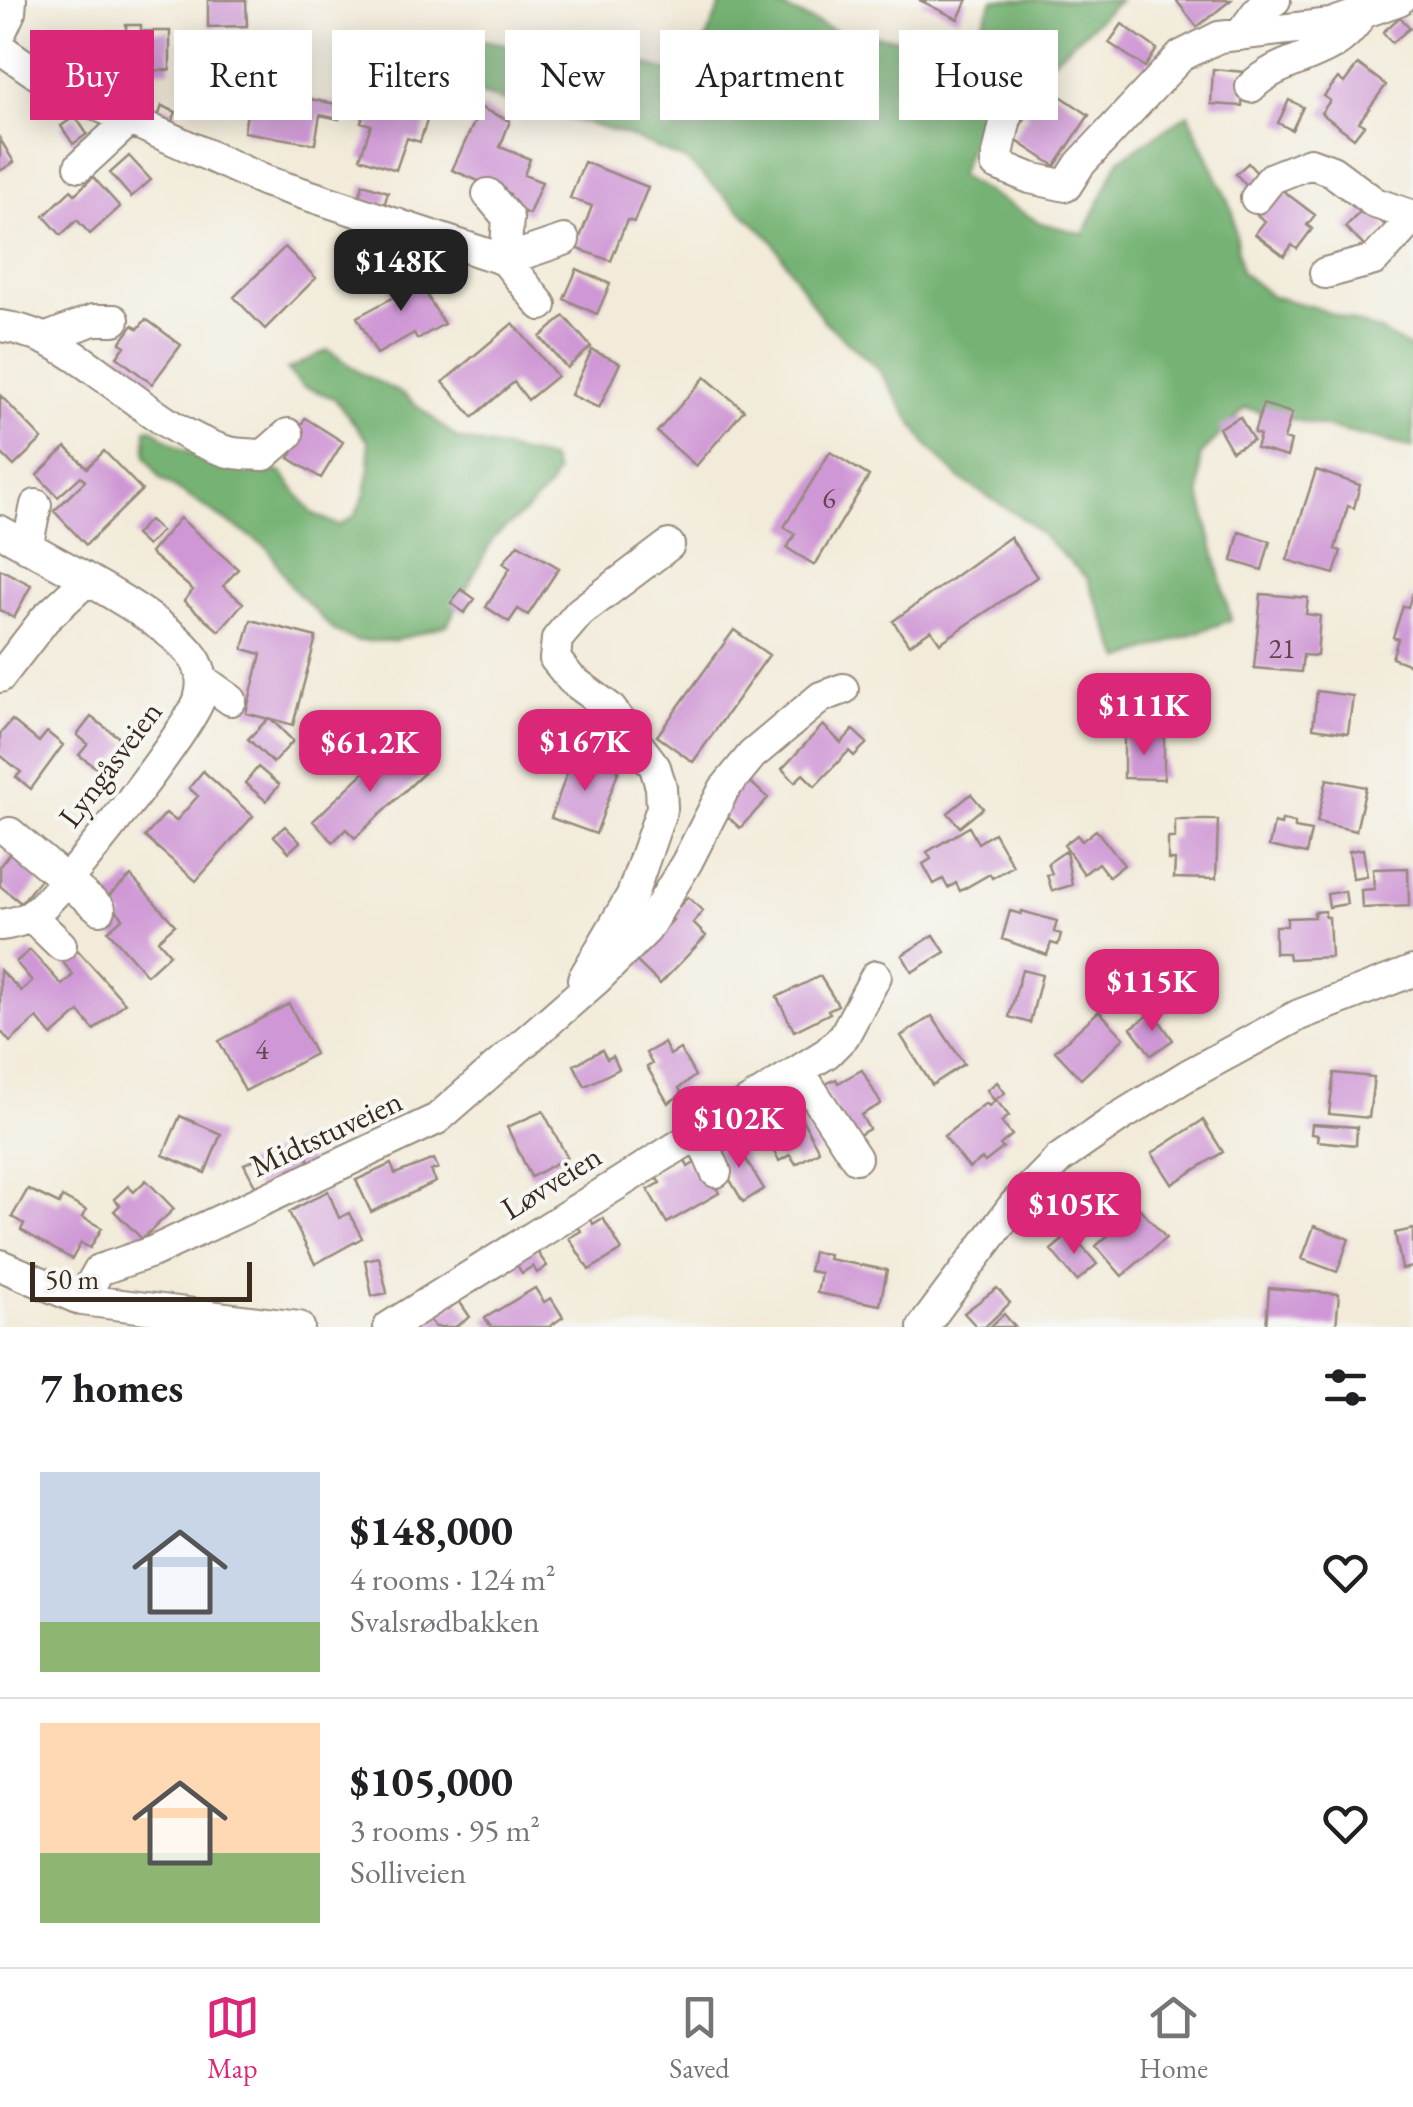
<!DOCTYPE html>
<meta charset="utf-8">
<style>
body{margin:0;font-family:"EB Garamond",serif;background:#f6f6f6;color:#202124;height:100vh;display:flex;flex-direction:column;font-size:38px;white-space:nowrap}
*{box-sizing:border-box;margin:0}
p{font-size:32px;color:#757577}
.icon{flex:none;width:55px;height:55px;fill:none;stroke:currentColor;stroke-width:2;stroke-linecap:round;stroke-linejoin:round}
.map{position:relative;height:1327px;overflow:hidden}
.drawer{display:flex;flex-direction:column;background:#fff;flex:1}
.drawer>*{flex:none}
.hud{position:absolute;left:30px;top:30px;width:1355px;height:90px;display:flex;gap:20px}
.scale{position:absolute;left:30px;bottom:25px;width:222px;box-sizing:border-box;padding-left:10px;border:5px solid #3b2a1e;border-top:0;font-size:28px;line-height:35px;white-space:nowrap;color:#3b2a1e;-webkit-text-stroke:8px #f6f6f2;paint-order:stroke}
.price{position:absolute;translate:-50% -85px;padding:0 22px;border-radius:20px;background:#db2777;color:#fff;font-size:32px;line-height:65px;filter:drop-shadow(0 2px 5px #0008)}
.price::after{content:'';position:absolute;left:50%;top:60px;width:30px;height:22px;margin-left:-15px;background:inherit;clip-path:polygon(0 0,100% 0,50% 100%)}
.price.current{background:#222;color:#fff}
ul{padding:0;list-style:none}
li{display:flex;align-items:center;gap:30px;height:250px;padding:0 40px}
li+li{border-top:2px solid #e0e0e0}
li span{display:grid;place-items:center;flex:none;width:280px;height:200px;border-radius:0px;color:#555}
li>.icon{margin-inline-start:auto}
span .icon{width:120px;height:120px;fill:#fffc;stroke-width:1}
li b{font-size:42px}
h2{display:flex;justify-content:space-between;align-items:center;height:120px;padding:0 40px;font-size:42px}
.chip{padding:0 35px;border-radius:0px;background:#fff;box-shadow:0 5px 25px #0003;font-size:35px;line-height:90px}
.chip.current{background:#db2777;color:#fff}
.tabs{display:flex;justify-content:space-around;align-items:center;height:140px;border-top:2px solid #e0e0e0;background:#fff;font-size:28px;color:#757577}
.tabs a{display:grid;justify-items:center;gap:5px}
.tabs .current{color:#db2777}
.map>svg:first-child{display:block}
</style>
<div class="map">
<svg width="1413" height="1327" viewBox="0 0 1413 1327">
<rect width="100%" height="100%" fill="#f6f6f2"/>
<filter id="ink" filterUnits="userSpaceOnUse"><feTurbulence type="fractalNoise" baseFrequency=".01" numOctaves="2"/><feDisplacementMap in="SourceGraphic" scale="20" xChannelSelector="R" yChannelSelector="G"/><feConvolveMatrix kernelMatrix="1 2 1 2 8 2 1 2 1" color-interpolation-filters="sRGB"/></filter>
<filter id="wash" filterUnits="userSpaceOnUse"><feTurbulence type="fractalNoise" baseFrequency=".0048" numOctaves="4" result="noise"/><feDisplacementMap in="SourceGraphic" scale="40" xChannelSelector="R" yChannelSelector="G"/><feGaussianBlur stdDeviation="2.25" result="paint"/><feColorMatrix in="noise" values="0 0 0 0 0 0 0 0 0 0 0 0 0 0 0 0 0 1.4 0 .05"/><feComposite in="paint" operator="in"/></filter>
<g filter="url(#wash)">
<rect width="100%" height="100%" fill="#f2ebd9"/>
<!-- forest -->
<path fill="#74b273" stroke="#586e48" stroke-width="2.5" d="M723,0H765L838,32L947,44L983,22L993,0H1120L1033,78L981,115L959,176L1041,223L1084,234L1119,160L1188,114L1232,210L1241,272L1271,296L1313,307L1380,331L1413,350V448L1245,408L1200,456V494L1231,620L1121,660L1087,578L1028,522L959,478L925,443L879,370L822,319L771,239L687,161L624,134L406,73L425,44L457,35L556,54L617,55L689,78Z
M328,350L359,372L404,395L458,439L550,459L556,473L548,488L526,511L494,537L447,625L394,641H356L333,630L290,585L268,548L160,478L146,456V429L152,428L176,446L217,466L251,464L282,473L312,513L339,526L355,516L365,494L370,467L368,441L334,398L302,386L287,370Z"/>
<g id="blocks">
<!-- building -->
<path fill="#cf97d5" d="M208,0H246L247,26L208,27Z
M919,0H967L958,19Z
M1176,0H1231L1197,27Z
M1400,17L1410,28L1392,43L1383,32Z
M1122,24L1157,49L1145,67L1109,43Z
M126,25H141V31H170V70L103,71L102,31H126Z
M1358,64L1386,85L1359,122L1364,125L1354,138L1321,113L1330,101L1324,96L1338,78L1344,83Z
M1213,69L1244,72L1242,106L1211,104Z
M374,85L432,105L420,142L407,138L396,170L360,158L371,125L361,122Z
M1047,87L1089,115L1055,166L1012,138L1028,114L1023,111L1036,91L1041,95Z
M251,88L342,105L339,119L320,115L315,144L244,132Z
M1289,100L1303,107L1292,130L1278,123Z
M162,106L176,112L172,122L158,117Z
M481,108L510,121L500,147L530,159L524,175L542,182L529,214L506,205L510,194L452,170Z
M75,116L87,134L73,144L61,126Z
M0,139L14,162L0,171Z
M129,156L151,180L131,197L110,173Z
M584,162L648,187L634,222L627,220L611,261L576,248L592,206L570,198Z
M1248,163L1264,181L1252,192L1236,174Z
M93,177L120,207L90,234L77,220L61,235L44,216L71,190L75,194Z
M363,184L388,192L384,206L359,199Z
M1278,187L1315,215L1307,225L1312,229L1297,249L1292,245L1284,256L1255,234L1265,221L1257,215Z
M1366,206L1387,227L1366,248L1345,227Z
M285,247L316,278L265,329L234,297Z
M411,268L444,324L417,339L414,333L377,354L357,317L394,297L387,281Z
M577,269L610,284L597,314L564,299Z
M564,316L591,347L567,368L540,337Z
M146,319L181,345L152,384L117,357L125,346L120,343L133,325L138,329Z
M513,323L557,376L528,400L514,382L473,417L443,382Z
M592,350L620,363L599,408L571,395Z
M705,377L744,410L696,466L657,432Z
M0,395L42,439L14,466L0,452Z
M1263,404L1292,413L1284,439L1291,441L1287,457L1256,448L1260,435L1254,433Z
M1240,417L1253,440L1232,451L1219,428Z
M305,418L343,442L321,478L289,458L303,435L297,431Z
M66,447L87,468L104,451L142,490L86,545L54,511L85,481L81,476L58,497L37,475Z
M830,452L869,476L815,565L787,548L795,534L784,527Z
M1316,470L1360,485L1354,508L1348,506L1335,549L1341,551L1334,574L1287,560Z
M180,518L238,569L223,586L243,603L219,631L184,601L193,590L150,553Z
M149,520L161,531L147,546L135,535Z
M1239,532L1270,541L1262,570L1232,561Z
M1010,537L1037,577L940,643L931,630L909,645L893,621Z
M518,544L559,568L528,615L518,609L509,622L486,607L510,568L503,563Z
M0,569L31,585L14,618L0,610Z
M461,589L475,599L464,613L451,603Z
M1261,594L1308,598L1306,614L1320,616L1317,656L1303,655L1301,672L1254,668Z
M1412,594H1413V666L1392,658L1398,639L1393,637L1403,606L1408,607Z
M251,620L316,637L293,725L271,719L293,741L273,763L248,739L268,719L246,713L261,654L243,649Z
M734,630L769,655L693,762L657,736Z
M1317,691L1353,696L1348,733L1313,728Z
M91,717L128,744L105,774L79,755L88,744L77,735Z
M12,720L39,742L47,732L63,745L31,789L16,777L21,772L0,755V734Z
M823,725L841,743L853,730L867,743L854,756L849,751L815,786L803,774L795,782L782,769Z
M1124,736L1164,737V779L1124,778Z
M395,743L424,773L355,838L346,829L333,842L313,821Z
M574,753L619,769L596,834L551,818Z
M258,767L279,785L266,801L245,783Z
M203,771L253,816L196,881L145,837L166,813L176,821L198,796L189,788Z
M746,778L768,798L740,828L718,808Z
M1327,779L1366,787L1356,831L1317,822Z
M971,794L983,808L960,827L948,813Z
M1175,820H1218L1216,879L1174,878L1175,860H1168V838H1175Z
M1282,820L1295,823V828L1311,831L1306,854L1269,846L1274,823L1281,825Z
M285,826L300,842L289,852L274,836Z
M969,827L978,843L994,833L1013,866L992,878L990,874L960,891L956,883L948,888L943,879L934,884L923,864L931,859L927,852Z
M1096,830L1124,865L1109,877L1098,863L1084,874L1064,845L1077,835L1082,841Z
M1363,849L1367,876L1353,878L1349,851Z
M1066,851L1072,885L1052,891L1047,875L1052,874L1048,863Z
M10,853L42,877L21,903L0,886V866Z
M1408,868L1409,906L1362,908L1361,890L1374,889L1373,869Z
M131,876L175,925L158,940L170,954L147,975L108,931L123,918L106,898Z
M1345,891L1347,904L1329,907L1327,894Z
M688,897L703,911L693,923L706,936L660,984L635,960L673,920L669,917Z
M1010,911L1021,914L1022,911L1057,921L1054,932L1061,934L1058,945L1051,943L1047,955L1002,939Z
M1325,911V917H1329L1331,957L1289,959L1288,953H1275V926H1287V918L1314,917V912Z
M934,935L945,952L912,972L902,955Z
M72,944L125,1003L94,1030L79,1012L52,1036L37,1018L10,1042L0,1030V970L21,991L32,981L16,962L30,950L62,985L73,975L58,956Z
M1022,970L1042,975L1030,1023L1009,1017Z
M820,976L838,1005L828,1010L830,1013L794,1031L777,997Z
M289,1004L315,1054L245,1091L219,1041Z
M1099,1011L1124,1038L1081,1079L1055,1051Z
M1153,1012L1173,1040L1151,1055L1131,1028Z
M932,1016L964,1064L932,1085L901,1036Z
M664,1043L670,1055L680,1049L695,1076L679,1088L682,1094L668,1103L647,1067L652,1064L646,1053Z
M602,1050L607,1059L613,1056L619,1069L585,1086L574,1065Z
M862,1070L881,1104L861,1115L869,1129L852,1139L822,1086L836,1079L838,1083Z
M1334,1073L1374,1077L1369,1118L1329,1114Z
M997,1082L1005,1093L994,1100L987,1090Z
M996,1100L1009,1116L1001,1122L1012,1135L1000,1145L1003,1148L985,1162L982,1159L969,1168L944,1136L986,1103L989,1106Z
M795,1106L819,1151L796,1164L790,1155L779,1161L756,1115L769,1108L775,1118Z
M543,1111L567,1157L531,1177L507,1127Z
M180,1116L221,1134L205,1173L163,1155Z
M1203,1120L1223,1152L1172,1184L1152,1153Z
M1312,1124L1357,1127L1356,1145L1317,1141L1318,1135L1311,1134Z
M735,1141L764,1189L743,1202L714,1153Z
M300,1142L313,1169L260,1195L244,1164Z
M684,1158L688,1167L700,1160L719,1193L667,1223L648,1190L660,1183L654,1175Z
M434,1159L438,1168L431,1171L436,1182L371,1212L356,1180L391,1164L395,1174Z
M146,1180L174,1209L142,1239L114,1211L120,1205L114,1199L128,1186L134,1192Z
M28,1189L59,1204L62,1197L86,1210L82,1217L102,1228L90,1248L81,1243L72,1259L21,1230L24,1224L12,1217Z
M328,1191L339,1218L349,1213L362,1238L315,1264L289,1212Z
M1139,1208L1166,1238L1122,1276L1096,1246Z
M590,1217L593,1224L603,1218L622,1250L589,1270L569,1238L581,1231L577,1225Z
M1314,1226L1349,1239L1337,1272L1302,1259Z
M1413,1229V1267L1402,1269L1395,1233Z
M1071,1233L1097,1264L1077,1281L1051,1250Z
M533,1246L547,1266L537,1273L533,1266L522,1273L513,1259Z
M813,1252L829,1254L828,1259L887,1270L880,1305L817,1293L821,1273L809,1271Z
M379,1257L387,1293L372,1296L365,1260Z
M535,1288L544,1302L551,1298L563,1317L549,1327H491L485,1318Z
M997,1288L1010,1303L985,1327H977L964,1313Z
M1269,1288L1339,1294L1336,1327H1266Z
M459,1301L470,1317L455,1327H435L430,1320Z
M1004,1314L1015,1327H990Z"/>
</g>
</g>
<g filter="url(#ink)">
<use href="#blocks" fill-opacity="0" stroke="#968a7c" stroke-width="2.5"/>
<g fill="none" stroke-linecap="round" stroke-linejoin="round">
<!-- minor casing -->
<g stroke="#968a7c" stroke-width="34">
<path id="minor" d="M0,34L10,12L11,0
M1240,35L1260,8L1275,0
M0,48L53,85L265,181L505,260
M1251,87C1284,54 1332,61 1359,18
M1006,118L996,164L1030,178L1066,186L1080,164L1181,56L1219,37L1331,24L1399,0
M80,166L131,119
M488,194L508,218L505,260L541,305
M1256,198L1272,178L1310,163L1332,171L1375,203L1413,216
M505,260L564,240
M396,266L397,224
M1325,273L1374,260L1413,218
M0,326C82,335 142,426 225,451C237,455 251,454 264,455L288,434
M47,338L93,320H114
M0,531C46,558 175,620 197,663C203,675 203,687 199,700C189,730 56,902 29,917C21,921 9,924 0,925
M27,547L36,505
M0,677L45,619L86,581
M203,680L231,700
M10,833L100,909
M31,916L61,945
M583,979L632,895L662,808L661,787L655,767L610,708L571,679L555,659L557,639L580,612L669,545
M799,1071L856,1158
M699,1133L716,1172
M0,1265L82,1300L299,1327
M82,1300L99,1270L152,1252L437,1119L597,979L646,930L687,862L724,789L752,755L821,697L843,689
M389,1327L827,1053L844,1036L876,976
M923,1327L1014,1205L1059,1159L1118,1118L1188,1075L1299,1015L1413,971"/>
</g>
<!-- minor -->
<use href="#minor" stroke="#fff" stroke-width="30"/>
</g>
</g>
<g text-anchor="middle" stroke-width="8" stroke-linejoin="round" paint-order="stroke">
<!-- number labels -->
<g font-size="28" fill="#60454c">
<text x="829" y="508">6</text>
<text x="1282" y="658">21</text>
<text x="262" y="1059">4</text>
</g>
<!-- street labels -->
<g font-size="32" fill="#3b2a1e" stroke="#f6f6f2">
<text transform="translate(110 764) rotate(-53)" y="11">Lyngåsveien</text>
<text transform="translate(326 1133) rotate(-25)" y="11">Midtstuveien</text>
<text transform="translate(551 1182) rotate(-32)" y="11">Løvveien</text>
</g>
</g>
</svg>
<div class="scale">50 m</div>
<b class="price current" style="left:401px;top:314px">$148K</b>
<b class="price" style="left:1144px;top:758px">$111K</b>
<b class="price" style="left:585px;top:794px">$167K</b>
<b class="price" style="left:370px;top:795px">$61.2K</b>
<b class="price" style="left:1152px;top:1034px">$115K</b>
<b class="price" style="left:739px;top:1171px">$102K</b>
<b class="price" style="left:1074px;top:1257px">$105K</b>
<div class="hud">
<a class="chip current">Buy</a>
<a class="chip">Rent</a>
<a class="chip">Filters</a>
<a class="chip">New</a>
<a class="chip">Apartment</a>
<a class="chip">House</a>
</div>
</div>
<section class="drawer">
<h2>7 homes<svg class="icon" aria-label="filters" viewBox="0 0 24 24"><path d="M4 7h16M4 17h16"/><circle cx="9" cy="7" r="2"/><circle cx="15" cy="17" r="2"/></svg></h2>
<ul>
<li><span style="background:linear-gradient(#c9d6e8 75%,#8fb573 0)"><svg class="icon" aria-label="home" viewBox="0 0 24 24"><path d="M3 11l9-7 9 7M6 9v11h12V9"/></svg></span><div><b>$148,000</b><p>4 rooms · 124 m²</p><p>Svalsrødbakken</p></div><svg class="icon" aria-label="heart" viewBox="0 0 24 24"><path d="M12 20l-8-8c-3-5 5-10 8-4 3-6 11-1 8 4z"/></svg></li>
<li><span style="background:linear-gradient(#ffd9b3 65%,#8fb573 0)"><svg class="icon" aria-label="home" viewBox="0 0 24 24"><path d="M3 11l9-7 9 7M6 9v11h12V9"/></svg></span><div><b>$105,000</b><p>3 rooms · 95 m²</p><p>Solliveien</p></div><svg class="icon" aria-label="heart" viewBox="0 0 24 24"><path d="M12 20l-8-8c-3-5 5-10 8-4 3-6 11-1 8 4z"/></svg></li>
</ul>
</section>
<nav class="tabs">
<a class="current"><svg class="icon" aria-label="map" viewBox="0 0 24 24"><path d="M3 6l6-2 6 2 6-2v14l-6 2-6-2-6 2zM9 4v14M15 6v14"/></svg>Map</a>
<a><svg class="icon" aria-label="saved" viewBox="0 0 24 24"><path d="M7 4h10v16l-5-4-5 4z"/></svg>Saved</a>
<a><svg class="icon" aria-label="home" viewBox="0 0 24 24"><path d="M3 11l9-7 9 7M6 9v11h12V9"/></svg>Home</a>
</nav>
